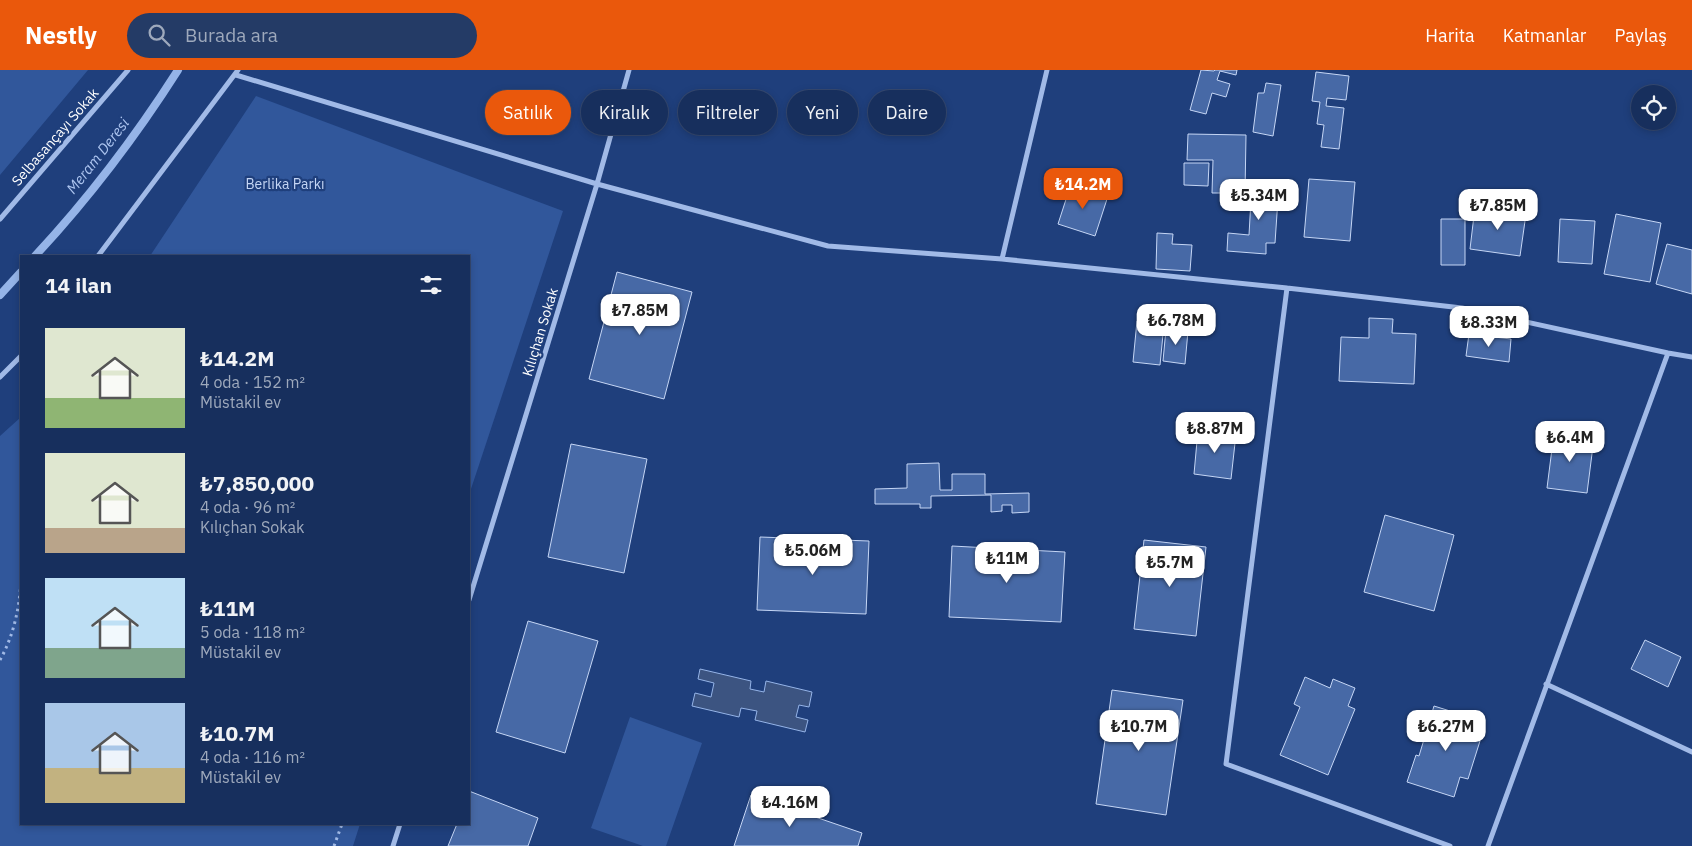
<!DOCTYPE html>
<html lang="tr">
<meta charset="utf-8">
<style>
body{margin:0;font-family:"IBM Plex Sans",sans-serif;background:#243b66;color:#f1f3f6;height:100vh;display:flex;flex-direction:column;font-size:19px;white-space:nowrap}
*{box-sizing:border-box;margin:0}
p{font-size:16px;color:#9ea9bc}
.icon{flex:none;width:28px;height:28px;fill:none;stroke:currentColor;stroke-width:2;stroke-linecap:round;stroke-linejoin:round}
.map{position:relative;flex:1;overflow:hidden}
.drawer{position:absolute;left:20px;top:185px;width:450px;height:570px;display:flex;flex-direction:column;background:#172f5d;border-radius:0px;box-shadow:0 2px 8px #0003,0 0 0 1px #364a72}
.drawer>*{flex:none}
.guide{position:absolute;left:485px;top:20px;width:475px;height:45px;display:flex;gap:10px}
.tools{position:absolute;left:1631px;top:15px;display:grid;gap:10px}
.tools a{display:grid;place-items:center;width:45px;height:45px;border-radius:50%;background:#172f5d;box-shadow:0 2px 8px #0003,0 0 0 1px #364a72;font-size:25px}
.price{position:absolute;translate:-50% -42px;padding:0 11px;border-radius:10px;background:#fff;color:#222;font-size:16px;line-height:32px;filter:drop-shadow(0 1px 2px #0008)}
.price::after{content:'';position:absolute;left:50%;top:30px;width:15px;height:11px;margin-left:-8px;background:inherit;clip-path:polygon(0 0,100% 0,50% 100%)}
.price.current{background:#ea580c;color:#fff}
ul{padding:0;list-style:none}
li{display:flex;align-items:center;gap:15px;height:125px;padding:0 25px}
li span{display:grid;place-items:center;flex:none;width:140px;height:100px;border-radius:0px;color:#555}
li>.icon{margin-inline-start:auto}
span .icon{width:60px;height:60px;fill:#fffc;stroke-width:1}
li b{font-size:21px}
h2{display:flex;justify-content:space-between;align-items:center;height:60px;padding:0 25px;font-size:21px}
.pill{padding:0 18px;border-radius:22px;background:#172f5d;box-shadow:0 2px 8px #0003,0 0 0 1px #364a72;font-size:18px;line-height:45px}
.pill.current{background:#ea580c;color:#fff}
header{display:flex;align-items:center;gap:30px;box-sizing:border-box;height:70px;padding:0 25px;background:#ea580c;color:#fff}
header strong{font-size:24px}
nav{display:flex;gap:28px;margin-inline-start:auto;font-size:18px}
.search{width:350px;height:45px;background:#243b66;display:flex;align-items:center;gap:12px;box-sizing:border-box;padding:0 18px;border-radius:28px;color:#9ea9bc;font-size:19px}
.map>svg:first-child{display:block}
</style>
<header>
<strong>Nestly</strong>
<div class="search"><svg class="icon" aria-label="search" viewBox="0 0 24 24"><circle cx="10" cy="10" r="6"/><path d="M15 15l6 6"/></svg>Burada ara</div>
<nav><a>Harita</a><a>Katmanlar</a><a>Paylaş</a></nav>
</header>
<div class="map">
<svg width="1692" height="776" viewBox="0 0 1692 776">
<rect width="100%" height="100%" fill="#1f3f7c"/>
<!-- green -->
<path fill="#31579b" d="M0,0H88L0,105Z
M256,26L563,141L469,425V186H150Z
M21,347V754H360L353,776H0V366Z
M630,647L702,673L666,776H643L591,758Z"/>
<!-- water -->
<path fill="#3c5481" stroke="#95b4e8" d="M700,599L751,611L750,619L764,622L766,611L812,622L809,637L799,635L796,647L808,650L805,662L755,650L757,641L741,638L739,647L692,636L695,623L711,627L714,613L698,609Z"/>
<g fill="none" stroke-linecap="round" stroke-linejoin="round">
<!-- stream -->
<path stroke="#95b4e8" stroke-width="8" d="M35,186C88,129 136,66 178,0
M0,225L21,202"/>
</g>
<!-- building -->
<path fill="#4769a6" stroke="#c5d6f5" d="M1201,0L1214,1L1215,0H1237L1236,5L1220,1L1217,10L1230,14L1226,27L1212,23L1206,44L1190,40Z
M1316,2L1349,6L1346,30L1327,28L1326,36L1344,38L1339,79L1321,77L1324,55L1317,54L1320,32L1312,31Z
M1266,13L1281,15L1273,66L1253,62L1258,23H1264Z
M1188,64L1246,65L1245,123H1212L1213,90H1187Z
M1184,93H1209L1208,116L1184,115Z
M1309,109L1355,112L1350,171L1304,167Z
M1252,112L1279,114L1275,173H1266V184L1227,181L1228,163L1249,165Z
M1071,114L1108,126L1095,166L1058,154Z
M1475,137L1526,144L1520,186L1470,179Z
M1616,144L1661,153L1650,212L1604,204Z
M1441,149H1465V195H1441Z
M1560,149L1595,151L1592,194L1558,192Z
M1157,163L1173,164L1172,174L1192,175L1190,201L1156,199Z
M1667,174L1692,180V224L1656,214Z
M617,202L692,222L664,329L589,309Z
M1369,248L1393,249L1392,263L1416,264L1414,314L1339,311L1341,267L1369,268Z
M1137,251L1164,254L1160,295L1133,292Z
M1166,259L1188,261L1185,294L1163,291Z
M1469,264L1511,269L1509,292L1466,286Z
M1198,360L1236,364L1231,409L1194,404Z
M1554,363L1594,368L1587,423L1547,418Z
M571,374L647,389L624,503L548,487Z
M939,393L940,420H952V404H985V424L1029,423V442L1012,443V435H1002V441L991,442V425L931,426V438H920V434H875V419L907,418V394Z
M1385,445L1454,465L1434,541L1364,522Z
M760,467L869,471L866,544L757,540Z
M1144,470L1206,477L1196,566L1134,559Z
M952,476L1065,482L1061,552L949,547Z
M528,551L598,571L565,683L496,662Z
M1645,570L1681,587L1668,617L1631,599Z
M1305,607L1330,618L1333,609L1355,618L1348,636L1355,639L1328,705L1280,685L1300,637L1294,634Z
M1112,620L1183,630L1166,745L1096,734Z
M1434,636L1479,650L1474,669L1480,671L1468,709L1460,707L1454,727L1407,712L1416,685L1419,686Z
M469,721L538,748L528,776H448L457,754H469Z
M751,725L862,763L858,776H734Z"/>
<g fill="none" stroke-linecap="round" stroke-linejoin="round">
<!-- path -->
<path stroke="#a1bae7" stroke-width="3" stroke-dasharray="2.5 4" stroke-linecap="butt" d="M0,590C14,565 20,536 21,508
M334,776L342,754"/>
<!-- street -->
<path stroke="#a1bae7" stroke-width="5" d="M236,5L597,114L828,176L1002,189L1287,218L1462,238L1668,283L1692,287
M0,149L128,0
M98,186L238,0
M1002,189L1047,0
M1287,218L1226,694L1450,776
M0,307L21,286
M469,530L597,114L629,0
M1546,614L1692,682
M393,776L400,754
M1488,776L1668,283"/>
</g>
<g text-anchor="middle" stroke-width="4.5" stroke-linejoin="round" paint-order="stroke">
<!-- street labels -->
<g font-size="14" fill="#fff" stroke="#1f3f7c">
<text transform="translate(55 67) rotate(-49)" y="5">Selbasançayı Sokak</text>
<text transform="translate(540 262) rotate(-73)" y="5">Kılıçhan Sokak</text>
</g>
<!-- park labels -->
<g font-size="14" fill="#c5d6f5" stroke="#1f3f7c">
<text x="285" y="119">Berlika Parkı</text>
</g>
<!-- water labels -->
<g font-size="15" font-style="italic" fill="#acc4ef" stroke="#1f3f7c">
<text transform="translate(98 86) rotate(-52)" y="5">Meram Deresi</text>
</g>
</g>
</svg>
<div class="tools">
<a><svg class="icon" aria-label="locate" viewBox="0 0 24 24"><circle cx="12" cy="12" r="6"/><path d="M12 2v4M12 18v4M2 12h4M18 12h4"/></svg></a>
</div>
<b class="price current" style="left:1083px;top:140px">₺14.2M</b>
<b class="price" style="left:1259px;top:151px">₺5.34M</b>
<b class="price" style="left:1498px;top:161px">₺7.85M</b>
<b class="price" style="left:640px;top:266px">₺7.85M</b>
<b class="price" style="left:1176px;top:276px">₺6.78M</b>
<b class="price" style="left:1489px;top:278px">₺8.33M</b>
<b class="price" style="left:1215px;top:384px">₺8.87M</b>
<b class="price" style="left:1570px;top:393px">₺6.4M</b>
<b class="price" style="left:813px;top:506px">₺5.06M</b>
<b class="price" style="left:1007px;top:514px">₺11M</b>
<b class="price" style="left:1170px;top:518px">₺5.7M</b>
<b class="price" style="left:1139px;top:682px">₺10.7M</b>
<b class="price" style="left:1446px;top:682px">₺6.27M</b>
<b class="price" style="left:790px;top:758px">₺4.16M</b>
<div class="guide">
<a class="pill current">Satılık</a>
<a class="pill">Kiralık</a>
<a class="pill">Filtreler</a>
<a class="pill">Yeni</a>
<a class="pill">Daire</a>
</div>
<section class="drawer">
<h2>14 ilan<svg class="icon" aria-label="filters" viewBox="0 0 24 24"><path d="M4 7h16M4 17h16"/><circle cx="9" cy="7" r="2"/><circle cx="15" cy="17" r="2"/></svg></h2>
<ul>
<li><span style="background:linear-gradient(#dfe7d0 70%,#8fb573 0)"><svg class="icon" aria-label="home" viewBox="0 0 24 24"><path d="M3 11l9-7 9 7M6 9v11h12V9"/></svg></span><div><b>₺14.2M</b><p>4 oda · 152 m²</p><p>Müstakil ev</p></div></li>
<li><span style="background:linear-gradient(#dfe7d0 75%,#b9a48a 0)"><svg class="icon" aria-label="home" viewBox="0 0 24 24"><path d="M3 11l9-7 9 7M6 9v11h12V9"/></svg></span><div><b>₺7,850,000</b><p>4 oda · 96 m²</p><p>Kılıçhan Sokak</p></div></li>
<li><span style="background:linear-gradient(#bfe0f5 70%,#7fa58c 0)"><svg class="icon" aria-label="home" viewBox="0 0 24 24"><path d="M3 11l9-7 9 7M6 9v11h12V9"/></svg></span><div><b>₺11M</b><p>5 oda · 118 m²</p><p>Müstakil ev</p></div></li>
<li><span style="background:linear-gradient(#a9c7e8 65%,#c2b280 0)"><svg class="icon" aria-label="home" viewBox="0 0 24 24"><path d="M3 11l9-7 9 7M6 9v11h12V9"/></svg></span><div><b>₺10.7M</b><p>4 oda · 116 m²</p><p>Müstakil ev</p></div></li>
</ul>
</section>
</div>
